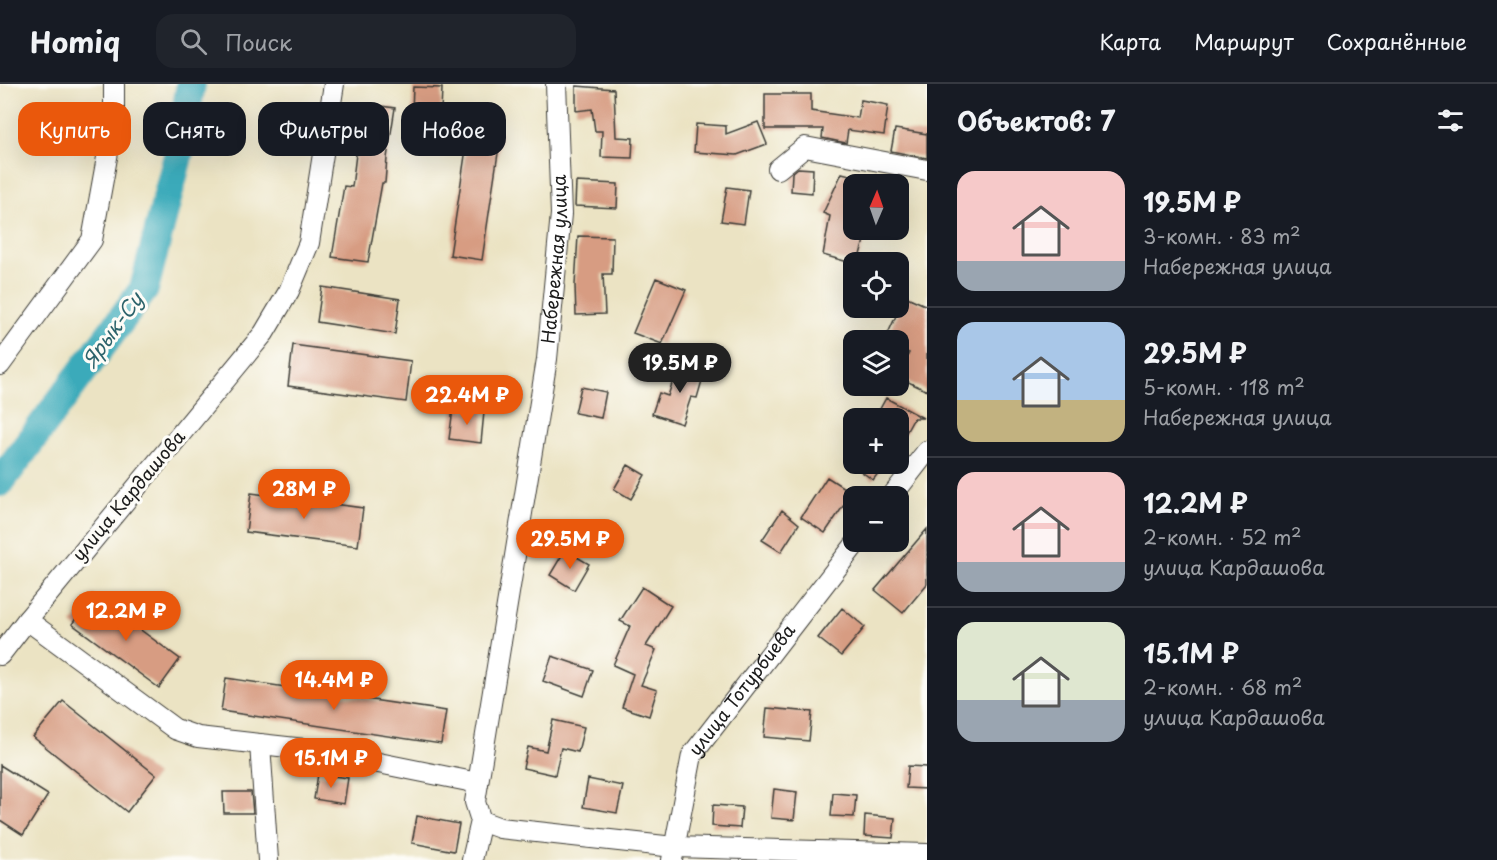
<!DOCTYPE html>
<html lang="ru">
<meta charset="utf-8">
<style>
body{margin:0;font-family:"Playpen Sans",sans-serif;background:#20242c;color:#f1f3f6;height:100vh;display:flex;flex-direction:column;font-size:22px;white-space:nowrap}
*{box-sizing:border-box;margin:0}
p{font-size:20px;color:#9ea1a6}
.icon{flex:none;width:33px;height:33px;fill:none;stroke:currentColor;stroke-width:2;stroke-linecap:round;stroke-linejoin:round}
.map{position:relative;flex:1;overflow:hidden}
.sheet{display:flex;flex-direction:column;background:#171b24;width:570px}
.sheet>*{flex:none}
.hud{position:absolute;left:18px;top:18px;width:570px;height:54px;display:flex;gap:12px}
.needle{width:39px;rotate:2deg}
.controls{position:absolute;left:843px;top:90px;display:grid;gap:12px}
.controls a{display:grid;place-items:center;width:66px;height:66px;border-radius:12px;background:#171b24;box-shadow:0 6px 24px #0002;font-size:30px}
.price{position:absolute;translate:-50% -51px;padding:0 14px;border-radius:21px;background:#ea580c;color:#fff;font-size:20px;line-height:39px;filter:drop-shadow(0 2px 3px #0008)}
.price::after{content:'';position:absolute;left:50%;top:36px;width:18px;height:14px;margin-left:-9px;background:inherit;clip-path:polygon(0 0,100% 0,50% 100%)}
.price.current{background:#222;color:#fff}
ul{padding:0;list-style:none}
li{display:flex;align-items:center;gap:18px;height:150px;padding:0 30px}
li+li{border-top:2px solid #363941}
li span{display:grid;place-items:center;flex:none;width:168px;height:120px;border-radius:18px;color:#555}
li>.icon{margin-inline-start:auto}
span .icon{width:72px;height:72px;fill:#fffc;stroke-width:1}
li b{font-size:26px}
h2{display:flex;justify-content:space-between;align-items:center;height:72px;padding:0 30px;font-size:26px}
.tag{padding:0 21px;border-radius:18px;background:#171b24;box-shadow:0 6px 24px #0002;font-size:21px;line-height:54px}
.tag.current{background:#ea580c;color:#fff}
header{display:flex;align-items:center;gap:36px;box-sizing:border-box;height:84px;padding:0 30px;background:#171b24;border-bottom:2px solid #363941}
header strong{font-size:28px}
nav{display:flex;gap:33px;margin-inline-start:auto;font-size:21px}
.search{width:420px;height:54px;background:#20242c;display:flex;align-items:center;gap:15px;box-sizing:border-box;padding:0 21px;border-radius:18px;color:#9ea1a6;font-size:22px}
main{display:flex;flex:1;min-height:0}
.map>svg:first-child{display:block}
</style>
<header>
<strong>Homiq</strong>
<div class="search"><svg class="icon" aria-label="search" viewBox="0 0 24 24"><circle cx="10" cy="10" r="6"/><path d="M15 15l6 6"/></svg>Поиск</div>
<nav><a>Карта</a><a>Маршрут</a><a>Сохранённые</a></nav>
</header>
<main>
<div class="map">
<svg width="927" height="776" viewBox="0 0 927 776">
<rect width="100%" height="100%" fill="#fdfcf7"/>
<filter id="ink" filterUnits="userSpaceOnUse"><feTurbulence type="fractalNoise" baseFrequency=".0167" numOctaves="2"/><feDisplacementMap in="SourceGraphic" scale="12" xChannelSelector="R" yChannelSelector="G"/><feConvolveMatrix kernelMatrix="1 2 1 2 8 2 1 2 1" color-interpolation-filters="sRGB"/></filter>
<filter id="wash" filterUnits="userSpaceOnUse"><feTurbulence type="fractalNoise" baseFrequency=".008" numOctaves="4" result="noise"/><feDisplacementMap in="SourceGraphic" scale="24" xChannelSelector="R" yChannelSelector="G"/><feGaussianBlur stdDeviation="1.35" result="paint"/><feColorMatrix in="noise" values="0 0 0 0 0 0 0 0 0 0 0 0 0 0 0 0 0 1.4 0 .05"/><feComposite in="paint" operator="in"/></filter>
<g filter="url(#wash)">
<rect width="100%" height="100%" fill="#ebe3c3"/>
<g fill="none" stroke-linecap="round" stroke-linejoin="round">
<!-- river -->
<path stroke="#3baaba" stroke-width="30" d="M0,398L144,205L179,68L191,0"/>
</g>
<g id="blocks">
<!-- building -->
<path fill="#d79c82" d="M576,2L614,5L616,53L633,54L632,74L601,73L602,47H595L592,25L576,27Z
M413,3L442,4L441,28L412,27Z
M765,10H811V27L858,34L861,16L888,21L884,51L848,46L846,59L822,54L823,45H765Z
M366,20L395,24L387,74L385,99H382L368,178L332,173L344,102L352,103L356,70H358Z
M758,38L767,60L737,71L694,68L696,40L726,42V50Z
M469,45L501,49L482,176L450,171Z
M895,45L927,50V74L891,67Z
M798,84L813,85L812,109L791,107L792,89Z
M842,89L854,92V146H867L858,178H848L823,171L830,132L823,129Z
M576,98L618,100L617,124L575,122Z
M727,103L749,106L744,140L721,137Z
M578,152L613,153L612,190H603L605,230L576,231L575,201Z
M656,194L686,206L662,260L633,249Z
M322,203L400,215L395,250L317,238Z
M905,212L927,222V307L898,293L909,269L898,265V256H885Z
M293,261L411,277L406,318L288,302Z
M679,278L705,286L697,314L691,313L682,340L652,330L659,309L668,312Z
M581,303L606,308L601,334L575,329Z
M886,314L923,334H914L898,363V334H875Z
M453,325L484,328L481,359L449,355Z
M851,380H885L873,396Z
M628,381L645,391L631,415L614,405Z
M827,393L852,409L825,449L801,433Z
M251,409L363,424L358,462L246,448Z
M782,426L799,440L781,468L762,456Z
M927,445V500L903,529L875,506Z
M565,466L589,480L574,506L550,491Z
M642,503L671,522L646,562L656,566L641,601L657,606L649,632L622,623L633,590L613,581L630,542L620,537Z
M93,511L180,575L159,604L72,540Z
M842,524L865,543L841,572L818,554Z
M552,572L593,586L584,612L543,597Z
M226,594L446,627L441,660L221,627Z
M63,617L156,691L127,728L33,653Z
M767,624L812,628L809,657L764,653Z
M553,636L584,643L578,668L561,664L555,691L523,684L528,663L546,667Z
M0,681L48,711L23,751L0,736Z
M908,682L927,683V705L906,704Z
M318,690L348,694L344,720L314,715Z
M588,695L623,702L617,729L583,723Z
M774,705L797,708L794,736L771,734Z
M223,708H251L253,729H224Z
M833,709L856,711L854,733L831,732Z
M713,721L742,723L740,744L712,742Z
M865,731L895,734L893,754L864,752Z
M417,732L459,740L454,767L412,759Z"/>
</g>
</g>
<g filter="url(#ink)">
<use href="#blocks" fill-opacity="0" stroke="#3b3a35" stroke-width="1.5"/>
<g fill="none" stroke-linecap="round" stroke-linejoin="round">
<!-- minor casing -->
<g stroke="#3b3a35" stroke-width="22">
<g id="minor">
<path d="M334,0L309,159L289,207L264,249L27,536L175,645L198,653L314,666L478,699"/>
<path d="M778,85L805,63L927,86"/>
<path d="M0,281L92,156L114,35V0"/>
<path d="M892,412L927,367"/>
<path d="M0,571L27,536"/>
<path d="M260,660L268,776"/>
<path d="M481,737L500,744L674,763L927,770"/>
<path id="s1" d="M472,776L481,737L475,718L547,275L561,130L556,0"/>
<path id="s2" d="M672,776L692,671L857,458"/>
</g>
</g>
<!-- minor -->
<use href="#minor" stroke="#fff" stroke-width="20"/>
</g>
</g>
<g text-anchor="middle" stroke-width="6" stroke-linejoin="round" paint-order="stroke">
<!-- street labels -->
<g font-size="18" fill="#1c1c1c" stroke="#fdfcf7">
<text dy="6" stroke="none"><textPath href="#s1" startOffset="609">Набережная улица</textPath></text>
<text transform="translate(129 412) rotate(-50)" y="6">улица Кардашова</text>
<text dy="6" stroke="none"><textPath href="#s2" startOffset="189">улица Тотурбиева</textPath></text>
</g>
<!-- water labels -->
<g font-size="20" font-style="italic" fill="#2c636b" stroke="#fdfcf7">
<text transform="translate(113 246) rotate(-54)" y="7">Ярык-Су</text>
</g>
</g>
</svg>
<div class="controls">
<a><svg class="needle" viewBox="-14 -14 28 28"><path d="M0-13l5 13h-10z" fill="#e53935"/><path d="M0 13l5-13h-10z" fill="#9ea1a6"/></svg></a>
<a><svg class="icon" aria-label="locate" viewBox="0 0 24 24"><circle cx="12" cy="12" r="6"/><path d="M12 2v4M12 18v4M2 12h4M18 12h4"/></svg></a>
<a><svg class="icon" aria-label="layers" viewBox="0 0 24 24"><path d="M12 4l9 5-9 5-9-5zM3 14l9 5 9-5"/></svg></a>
<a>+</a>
<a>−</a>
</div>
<b class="price current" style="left:680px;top:310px">19.5M ₽</b>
<b class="price" style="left:467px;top:342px">22.4M ₽</b>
<b class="price" style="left:304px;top:436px">28M ₽</b>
<b class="price" style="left:570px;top:486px">29.5M ₽</b>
<b class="price" style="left:126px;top:558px">12.2M ₽</b>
<b class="price" style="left:334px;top:627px">14.4M ₽</b>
<b class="price" style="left:331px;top:705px">15.1M ₽</b>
<div class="hud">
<a class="tag current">Купить</a>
<a class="tag">Снять</a>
<a class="tag">Фильтры</a>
<a class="tag">Новое</a>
</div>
</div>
<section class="sheet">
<h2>Объектов: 7<svg class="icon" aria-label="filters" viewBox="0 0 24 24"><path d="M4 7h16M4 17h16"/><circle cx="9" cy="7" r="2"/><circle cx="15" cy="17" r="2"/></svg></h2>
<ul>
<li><span style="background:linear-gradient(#f6c9c9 75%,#9aa5b1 0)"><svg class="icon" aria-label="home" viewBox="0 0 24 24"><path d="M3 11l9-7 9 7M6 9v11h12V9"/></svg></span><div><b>19.5M ₽</b><p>3-комн. · 83 m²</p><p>Набережная улица</p></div></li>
<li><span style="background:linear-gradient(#a9c7e8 65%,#c2b280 0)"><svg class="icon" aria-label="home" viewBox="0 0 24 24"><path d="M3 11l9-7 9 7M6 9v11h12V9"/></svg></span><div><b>29.5M ₽</b><p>5-комн. · 118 m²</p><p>Набережная улица</p></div></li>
<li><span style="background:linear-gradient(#f6c9c9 75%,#9aa5b1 0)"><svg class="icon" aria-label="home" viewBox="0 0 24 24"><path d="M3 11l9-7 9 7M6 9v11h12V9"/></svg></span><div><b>12.2M ₽</b><p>2-комн. · 52 m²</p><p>улица Кардашова</p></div></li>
<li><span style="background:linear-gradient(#dfe7d0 65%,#9aa5b1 0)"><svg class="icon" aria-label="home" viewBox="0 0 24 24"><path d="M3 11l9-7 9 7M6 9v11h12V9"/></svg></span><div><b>15.1M ₽</b><p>2-комн. · 68 m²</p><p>улица Кардашова</p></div></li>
</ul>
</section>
</main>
